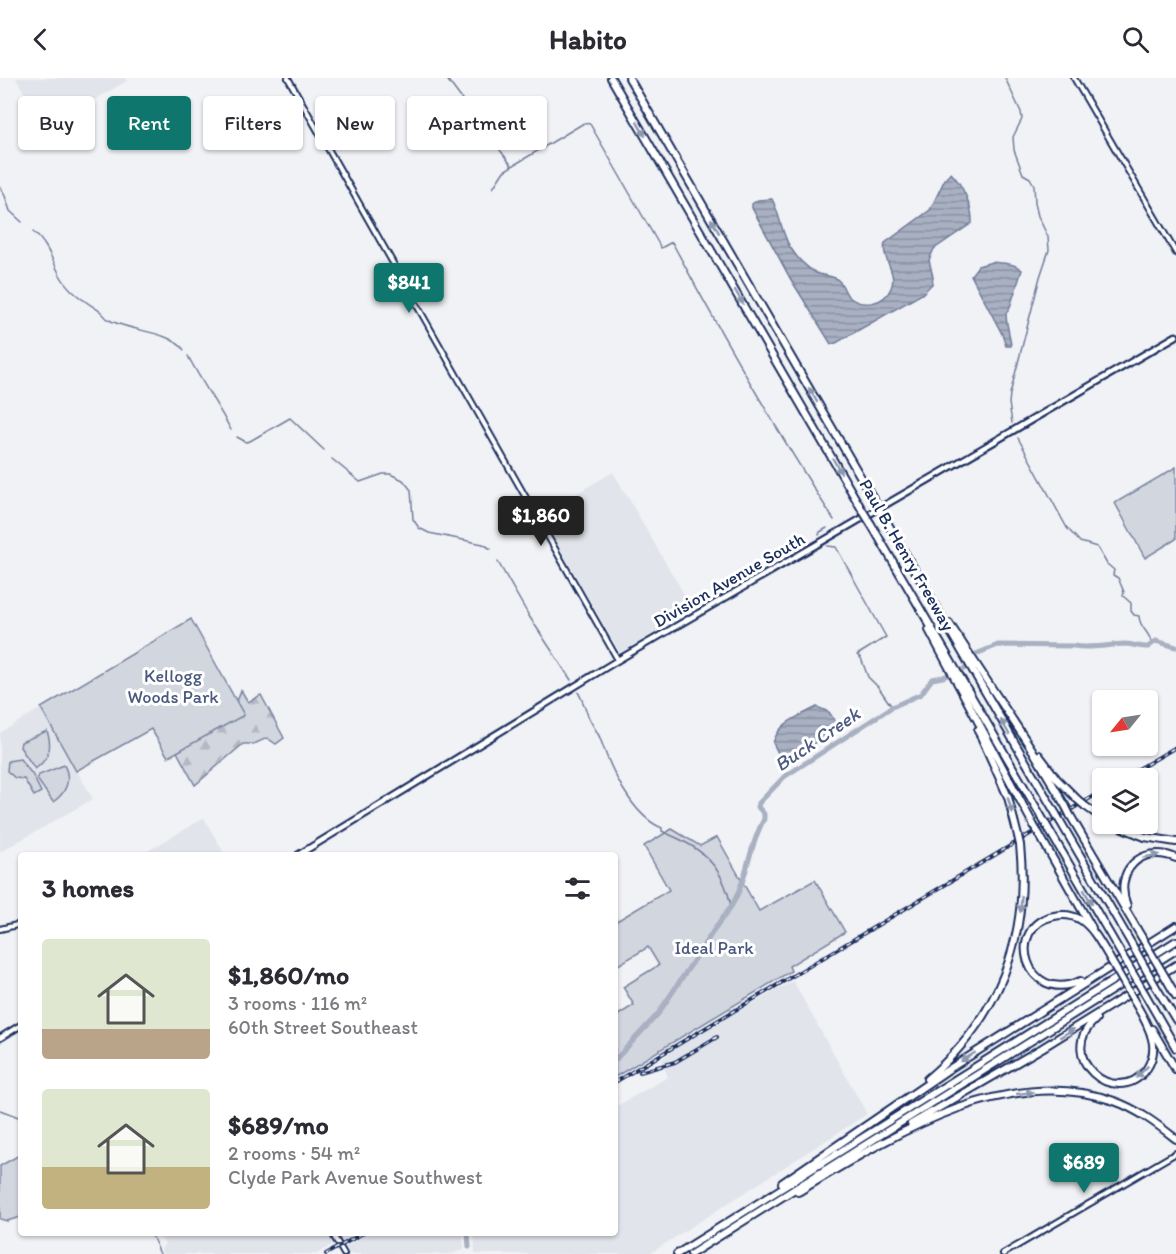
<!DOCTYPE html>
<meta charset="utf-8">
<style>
body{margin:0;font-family:Itim,sans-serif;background:#f7f7f7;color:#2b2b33;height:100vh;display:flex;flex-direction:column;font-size:22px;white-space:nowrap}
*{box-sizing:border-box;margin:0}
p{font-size:20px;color:#7c7c81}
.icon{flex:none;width:33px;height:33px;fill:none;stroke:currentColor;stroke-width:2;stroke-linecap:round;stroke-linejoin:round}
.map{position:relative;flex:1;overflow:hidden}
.details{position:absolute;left:18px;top:774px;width:600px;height:384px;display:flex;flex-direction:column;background:#fff;border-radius:6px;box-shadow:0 2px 4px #0004}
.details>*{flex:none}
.banner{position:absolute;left:18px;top:18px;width:600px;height:54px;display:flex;gap:12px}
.needle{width:39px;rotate:240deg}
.fabs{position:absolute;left:1092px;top:612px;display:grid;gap:12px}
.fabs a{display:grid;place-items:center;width:66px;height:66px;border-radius:6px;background:#fff;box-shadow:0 2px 4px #0004;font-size:30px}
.price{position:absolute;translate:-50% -51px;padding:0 14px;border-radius:6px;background:#0f766e;color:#fff;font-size:20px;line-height:39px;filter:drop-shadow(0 2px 3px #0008)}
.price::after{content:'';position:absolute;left:50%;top:36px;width:18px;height:14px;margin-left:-9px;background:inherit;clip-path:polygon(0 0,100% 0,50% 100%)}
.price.active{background:#222;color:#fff}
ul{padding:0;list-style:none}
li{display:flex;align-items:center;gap:18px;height:150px;padding:0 24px}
li span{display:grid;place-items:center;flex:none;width:168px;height:120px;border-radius:6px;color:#555}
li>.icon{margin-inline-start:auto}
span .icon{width:72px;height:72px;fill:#fffc;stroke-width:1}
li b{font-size:26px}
h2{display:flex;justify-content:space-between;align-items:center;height:72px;padding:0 24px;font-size:26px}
.chip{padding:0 21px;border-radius:6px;background:#fff;box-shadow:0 2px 4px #0004;font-size:21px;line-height:54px}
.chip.active{background:#0f766e;color:#fff}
header{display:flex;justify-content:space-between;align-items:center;height:78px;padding:0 24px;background:#fff;font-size:27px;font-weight:800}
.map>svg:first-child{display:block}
</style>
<header><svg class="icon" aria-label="back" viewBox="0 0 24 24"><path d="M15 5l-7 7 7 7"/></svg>Habito<svg class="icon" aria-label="search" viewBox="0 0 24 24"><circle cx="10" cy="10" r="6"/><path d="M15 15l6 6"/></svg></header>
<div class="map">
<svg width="1176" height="1176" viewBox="0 0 1176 1176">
<defs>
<pattern id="forest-firs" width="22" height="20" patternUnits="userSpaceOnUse" patternTransform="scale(1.5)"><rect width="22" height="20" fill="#d2d6df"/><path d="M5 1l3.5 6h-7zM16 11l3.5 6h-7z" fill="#b4b8c2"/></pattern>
<pattern id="water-rules" width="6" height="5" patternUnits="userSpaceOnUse" patternTransform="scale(1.5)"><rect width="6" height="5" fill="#a8b0c2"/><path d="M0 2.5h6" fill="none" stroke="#8890a1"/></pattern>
</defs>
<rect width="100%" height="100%" fill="#f1f2f5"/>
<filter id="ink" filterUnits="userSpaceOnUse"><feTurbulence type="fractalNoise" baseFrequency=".0167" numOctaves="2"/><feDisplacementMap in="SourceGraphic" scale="12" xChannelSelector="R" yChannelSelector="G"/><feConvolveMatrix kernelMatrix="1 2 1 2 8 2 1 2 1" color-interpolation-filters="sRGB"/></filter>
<g filter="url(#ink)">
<!-- built -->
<path fill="#e1e4ea" d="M16,0H125L127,3L59,42L52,30L38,39Z
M613,394L693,532L620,575L541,437Z
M41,630L93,721L0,774V655Z
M204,740L225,777H141Z
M793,903L867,1036L649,1176H475L474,1155H615V1029L668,999L661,982L687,961Z
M157,1155H327L333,1166L317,1176H162L161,1171L165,1166Z
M369,1155H463L464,1171L452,1176H349L345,1169Z"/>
<!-- forest -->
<path fill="url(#forest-firs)" stroke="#76829e" stroke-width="1.5" d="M241,612L248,624L261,617L284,660L276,666L267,660L254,666H243L195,707L177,674C201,658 234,642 241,612Z"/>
<!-- park -->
<path fill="#d2d6df" stroke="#76829e" stroke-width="1.5" d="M1176,389V461L1145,480L1115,425Z
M191,541L244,637L168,679L151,651L76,693L41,630Z
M47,653C53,669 49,681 35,691L20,669L21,664Z
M20,681L32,696L41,714L34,718L24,701L15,700L7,693L8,683Z
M64,687C72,702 66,715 53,724L37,701L39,697Z
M672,751L700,768L717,759L759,833L815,802L845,854L789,888L791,893L615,999V939L634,927L623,909L659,887L648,869L615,889V844L669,812L644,768Z
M21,1076V1139L7,1143L0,1141V1088Z"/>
<!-- water -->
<path fill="url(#water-rules)" stroke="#707c9a" stroke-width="1.5" d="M951,95C962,106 973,129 972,145L934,171L929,182L933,199L932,206L922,216L836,265L831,266L790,200L752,130V126L758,122L772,121C780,136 781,154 790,169C796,179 806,189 816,195C823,198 832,197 838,202C843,206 844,213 848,218C861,230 884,227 891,210C898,194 881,181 885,165L930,132L945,101Z
M992,184C1002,185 1015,185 1022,192L1009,232L1006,235C1006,247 1010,256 1011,268H1006L1002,256L971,197L978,188Z
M817,629L829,634L837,646L824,661L781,681L773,665C779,644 798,639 817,629Z"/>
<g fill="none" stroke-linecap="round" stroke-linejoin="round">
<!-- stream -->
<path stroke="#707c9a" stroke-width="1.5" d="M446,0L485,52
M1005,0L1021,34L1022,41L1013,59L1014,72L1023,96L1030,100L1034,107L1035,125L1038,138L1048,159L1049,172L1040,199L1010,316L1009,325L1012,345
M491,60L512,88
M0,109L5,118L10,133L22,144
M493,110L504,93L584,45L590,46L661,170L672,164C722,258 776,352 834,442
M33,154C47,165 52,182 60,197C70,215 85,223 101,234C102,235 107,240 107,241C130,254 169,252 184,272
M188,278C201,303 217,326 231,352
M237,359L246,364L250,363L290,340L324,372
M1018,360L1067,450L1080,464L1097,469L1107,486L1114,492L1113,497L1118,500L1124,514L1123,518L1131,525V533L1134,537L1139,538C1139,550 1151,555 1151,565
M332,381L360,404L383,396H390L403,402L411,412L413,441L419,450L429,455L483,466L491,471
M819,457L820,454L827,450
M827,468L836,469L886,559L857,577L861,580L868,599L879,610L892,629
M498,484L529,538L571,602
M578,614C583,622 585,631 589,640C592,647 597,653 600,660C610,690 632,738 662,750V753C669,757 676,759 683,763C711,777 725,798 731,828
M0,1032L21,1040
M151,1155L160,1176"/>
<!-- river -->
<path stroke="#a8b0c2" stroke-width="5" d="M615,982L658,936L720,843C747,816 746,773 764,741V736L758,729L759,725L784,699L892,629L921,616L932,601L943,599L964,591L976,576L998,567L1074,568C1090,571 1107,567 1124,566C1131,566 1140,569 1148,569L1156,563L1176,569
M468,1155L469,1169"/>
<!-- secondary casing -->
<g stroke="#1b2f5e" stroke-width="8">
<path id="secondary" d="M288,0L618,582
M1074,0L1176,175
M0,851L21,846
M332,1155L344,1176
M1003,1176L1176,1075"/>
</g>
<!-- primary casing -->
<g stroke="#1b2f5e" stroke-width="9">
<path id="primary" d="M298,777L618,582L1176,258
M0,960L21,947"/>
</g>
<!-- highway casing -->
<g stroke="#1b2f5e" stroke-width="10">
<path id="highway" d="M611,0L861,430
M629,0L874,422
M884,439L1056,736
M871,446L1044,743
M949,545L1033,673L1066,729
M929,552L1034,748
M978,652L1008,719L1018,758
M1039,677L1057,701L1078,722
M1085,728L1102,740
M1070,737L1141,858
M1060,743L1131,865
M1113,746L1145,759L1176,764
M1048,750L1119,872
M1039,756L1092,850
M1127,828C1113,794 1141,765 1176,780
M1167,902L1176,918
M1080,903C1025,928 1004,847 1054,838C1063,836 1073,837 1081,842C1094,851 1101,866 1109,879
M1156,909L1176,942
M1145,916L1176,970
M1096,941C1053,978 1115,1032 1146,992C1152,983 1155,972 1152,961C1149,947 1141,935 1134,923
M1152,951L1176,992
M927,1001C998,942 1030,860 1020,767
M911,1046L1042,970L1176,887
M782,1105L946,993L1176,848
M798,1114C888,1060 1005,984 1114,1023C1137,1031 1157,1046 1176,1061
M677,1176L1176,863
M691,1176L1176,872"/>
</g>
<!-- secondary -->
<use href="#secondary" stroke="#fff" stroke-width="4"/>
<!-- primary -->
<use href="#primary" stroke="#fff" stroke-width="4.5"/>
<!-- highway -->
<use href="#highway" stroke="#fff" stroke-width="6"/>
<!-- rail casing -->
<g stroke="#1b2f5e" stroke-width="4">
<path id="rail" d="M1123,700L1176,669
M640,994L675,984L717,959
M615,1004L1102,713
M326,1176L363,1155"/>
</g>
<!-- rail -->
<use href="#rail" stroke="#fff" stroke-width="1.5" stroke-dasharray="4.5" stroke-linecap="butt"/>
<!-- highway-bridge casing -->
<g stroke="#1b2f5e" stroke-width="10" stroke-linecap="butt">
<path id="highway-bridge" d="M874,422L884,439
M861,430L871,446
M1078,722L1085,728
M1066,729L1070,737
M1056,736L1060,743
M1044,743L1048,750
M1034,748L1039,756
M1018,758L1020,767
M1141,858L1167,902
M1131,865L1156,909
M1119,872L1145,916
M1109,879L1134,923"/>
</g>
<!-- highway-bridge -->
<use href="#highway-bridge" stroke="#fff" stroke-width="6"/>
</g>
<!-- one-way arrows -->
<defs><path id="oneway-solid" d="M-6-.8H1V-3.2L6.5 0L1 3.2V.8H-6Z" transform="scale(1.5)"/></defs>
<g fill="#8d97ae">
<use href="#oneway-solid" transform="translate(641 51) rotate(60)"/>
<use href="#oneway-solid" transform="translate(715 148) rotate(-120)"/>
<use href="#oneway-solid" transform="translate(739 219) rotate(60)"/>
<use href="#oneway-solid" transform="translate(813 317) rotate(-120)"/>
<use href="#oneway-solid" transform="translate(837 388) rotate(60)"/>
<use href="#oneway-solid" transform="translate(1005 649) rotate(-120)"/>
<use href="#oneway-solid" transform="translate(1010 727) rotate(73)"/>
<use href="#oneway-solid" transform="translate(1151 778) rotate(-12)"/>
<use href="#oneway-solid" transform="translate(1088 819) rotate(60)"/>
<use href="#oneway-solid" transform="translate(1021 826) rotate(95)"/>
<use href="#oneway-solid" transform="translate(1067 955) rotate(-31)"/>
<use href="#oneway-solid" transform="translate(968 979) rotate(148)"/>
<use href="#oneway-solid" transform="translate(1142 994) rotate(135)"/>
<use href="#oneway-solid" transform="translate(1025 1015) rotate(-6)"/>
</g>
</g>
<g text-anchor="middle" stroke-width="6" stroke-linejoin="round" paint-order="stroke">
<!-- street labels -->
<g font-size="18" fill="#1b2f5e" stroke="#fff">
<text transform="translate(907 477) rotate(60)" y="6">Paul B. Henry Freeway</text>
<text transform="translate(729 502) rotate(-30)" y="6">Division Avenue South</text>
</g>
<!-- park labels -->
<g font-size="18" fill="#49597e" stroke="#fff">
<text x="173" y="604">Kellogg<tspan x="173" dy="21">Woods Park</tspan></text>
<text x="714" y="876">Ideal Park</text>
</g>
<!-- water labels -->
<g font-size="20" font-style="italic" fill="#4c5c81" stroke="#fff">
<text transform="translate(817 661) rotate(-34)" y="7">Buck Creek</text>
</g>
</g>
</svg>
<div class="fabs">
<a><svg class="needle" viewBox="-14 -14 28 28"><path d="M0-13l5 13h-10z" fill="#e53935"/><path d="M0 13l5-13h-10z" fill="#7c7c81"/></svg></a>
<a><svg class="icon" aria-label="layers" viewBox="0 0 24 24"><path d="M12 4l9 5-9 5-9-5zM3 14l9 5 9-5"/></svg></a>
</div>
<b class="price" style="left:409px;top:236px">$841</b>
<b class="price active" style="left:541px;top:469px">$1,860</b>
<b class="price" style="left:1084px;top:1116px">$689</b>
<div class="banner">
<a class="chip">Buy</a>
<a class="chip active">Rent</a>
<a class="chip">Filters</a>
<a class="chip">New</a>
<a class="chip">Apartment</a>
</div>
<section class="details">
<h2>3 homes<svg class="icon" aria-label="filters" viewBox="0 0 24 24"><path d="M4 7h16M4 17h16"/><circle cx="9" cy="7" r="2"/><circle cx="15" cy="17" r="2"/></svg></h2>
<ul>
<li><span style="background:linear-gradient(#dfe7d0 75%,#b9a48a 0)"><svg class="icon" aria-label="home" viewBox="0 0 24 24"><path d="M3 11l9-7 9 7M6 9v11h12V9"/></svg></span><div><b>$1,860/mo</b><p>3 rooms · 116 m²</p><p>60th Street Southeast</p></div></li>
<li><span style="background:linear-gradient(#dfe7d0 65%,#c2b280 0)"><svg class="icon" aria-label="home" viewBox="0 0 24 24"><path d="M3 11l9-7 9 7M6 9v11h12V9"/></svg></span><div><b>$689/mo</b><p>2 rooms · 54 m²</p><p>Clyde Park Avenue Southwest</p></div></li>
</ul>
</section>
</div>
